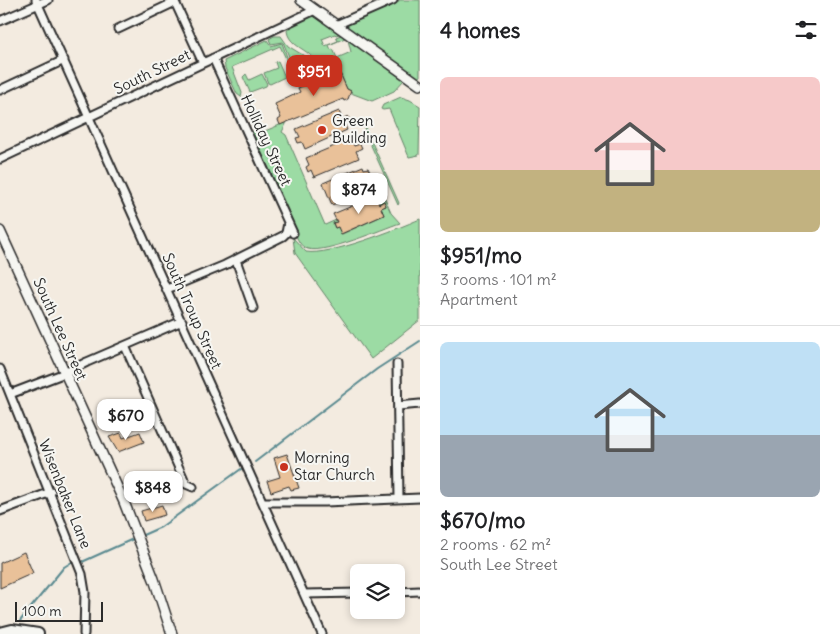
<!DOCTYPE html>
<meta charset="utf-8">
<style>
body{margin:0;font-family:Delius,sans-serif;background:#f2f2f2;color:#202124;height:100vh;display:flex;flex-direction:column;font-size:19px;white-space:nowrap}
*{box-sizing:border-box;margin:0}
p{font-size:16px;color:#757577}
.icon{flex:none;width:28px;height:28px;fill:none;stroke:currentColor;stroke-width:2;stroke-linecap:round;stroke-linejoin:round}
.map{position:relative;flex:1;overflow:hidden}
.drawer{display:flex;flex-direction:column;background:#fff;width:420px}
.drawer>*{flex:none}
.controls{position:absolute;left:350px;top:564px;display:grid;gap:10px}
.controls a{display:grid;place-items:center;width:55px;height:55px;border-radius:8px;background:#fff;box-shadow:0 2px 8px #0003;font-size:25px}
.scale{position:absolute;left:15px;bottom:12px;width:88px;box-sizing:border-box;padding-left:5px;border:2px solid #2b2b2b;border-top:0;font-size:14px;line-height:18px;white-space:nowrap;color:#2b2b2b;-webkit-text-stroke:4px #f6f6f2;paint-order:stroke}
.price{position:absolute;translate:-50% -42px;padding:0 11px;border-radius:10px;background:#fff;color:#222;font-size:16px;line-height:32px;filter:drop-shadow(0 1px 2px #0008)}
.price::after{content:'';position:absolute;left:50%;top:30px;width:15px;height:11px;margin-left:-8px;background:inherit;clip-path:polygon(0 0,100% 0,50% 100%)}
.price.current{background:#c8321e;color:#fff}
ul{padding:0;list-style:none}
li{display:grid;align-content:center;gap:10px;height:265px;padding:0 20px}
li+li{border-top:1px solid #e0e0e0}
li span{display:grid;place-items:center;height:155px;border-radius:8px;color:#555}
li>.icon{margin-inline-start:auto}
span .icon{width:90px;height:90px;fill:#fffc;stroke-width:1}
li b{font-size:21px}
h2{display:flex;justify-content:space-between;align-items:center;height:60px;padding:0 20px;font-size:21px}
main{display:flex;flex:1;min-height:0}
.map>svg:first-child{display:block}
</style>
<main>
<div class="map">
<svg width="420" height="634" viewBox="0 0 420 634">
<rect width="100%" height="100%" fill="#f3ebe0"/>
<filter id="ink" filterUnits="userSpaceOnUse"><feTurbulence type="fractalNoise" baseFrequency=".02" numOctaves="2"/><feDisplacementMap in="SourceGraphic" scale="10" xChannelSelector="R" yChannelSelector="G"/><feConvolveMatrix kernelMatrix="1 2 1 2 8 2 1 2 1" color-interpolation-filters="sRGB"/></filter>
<g filter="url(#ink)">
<!-- green -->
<path fill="#9cdba4" stroke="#648368" d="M400,0H420V81L345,27L349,22Z
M310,16L318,17L339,34L336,35L335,34L322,39L325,46L338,41L336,37L341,35L345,38L329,45L331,50L333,49L337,58L351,52L348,40L404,80L394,91L372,101L351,93V91L347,89L339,71L337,72L334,67L307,78C330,50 290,53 287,31L290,26Z
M274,36H281L288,46L306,57V68L297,72L295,71L283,42L271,44L269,39Z
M267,40L271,46L282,43L293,74L280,46L232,67L242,93L241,97L237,94L225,68L224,61Z
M278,61L285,77L270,84L268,83L264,73L277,68L275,62Z
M246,74L249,80L262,74L267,84L266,86L250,92L243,77Z
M401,97L410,100L420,106L419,155L409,157L389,109L383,110L381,109L383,105Z
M287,122L282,132L286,135L325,225L336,220L337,222L333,224L335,228L338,227L342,234L384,215L381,208L386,206L384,202L379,204L378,202L385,199L391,213L400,223C382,229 325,254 308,249C300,247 297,238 294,231L252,133L255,128L260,133Z
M365,127L399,203L398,205L364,130Z
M420,219V320L371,359L295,253L293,238L306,252C330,256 397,229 420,219Z"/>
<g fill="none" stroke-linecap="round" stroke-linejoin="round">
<!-- stream -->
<path stroke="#5a8a90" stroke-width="2" d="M255,462L377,369L420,341
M143,535L161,527L241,469
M82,562L133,539
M20,621L64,567L72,562"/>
</g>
<!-- building -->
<path fill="#e9c199" stroke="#2b2b2b" d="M335,69L337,72L339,71L347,89L351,91L348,99L344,101L343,99L280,125L278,120L281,118L275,104L300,92L298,88L316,81L315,78Z
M339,111L342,119L348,116L350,121L344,123L347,130L305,149L302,142L298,143L296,138L300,137L296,129Z
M351,139L354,146L360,144L362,148L356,151L359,158L314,177L311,170L308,172L306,167L309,165L306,158Z
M363,166L364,169L368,168L375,183L370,185L371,187L332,205L323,183Z
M376,196L379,204L384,201L386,206L381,208L384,215L341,234L338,227L335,228L333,223L337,222L333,214Z
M140,432L144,442L118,452L109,437L121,433L123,438Z
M287,454L299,488L291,490L289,486L271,492L267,481L280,477L274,458Z
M162,505L165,515L144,521L141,511Z
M24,552L33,573L0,588V563Z"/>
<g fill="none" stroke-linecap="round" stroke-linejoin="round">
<!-- minor casing -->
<g stroke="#2b2b2b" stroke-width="11">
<path id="minor" d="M36,0L322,634
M174,0L203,63
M0,21L48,0
M336,25L393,0
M118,29L175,2
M213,58L293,233
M0,90L64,60
M0,159L315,10
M236,260L253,308
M167,289L225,265L283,236L286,233L288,223
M125,346L186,484L193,487
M397,364L399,499
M0,369L82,574L85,592L84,634
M10,394L65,373L87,362L182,321
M398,406L420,404
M263,502H325L420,498
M0,511L51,492
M396,592L420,591
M304,594L359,593"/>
</g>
<!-- tertiary casing -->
<g stroke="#2b2b2b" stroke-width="12">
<path id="tertiary" d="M301,0L420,85
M0,231L124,502L154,579L172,634"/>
</g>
<!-- secondary casing -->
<g stroke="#2b2b2b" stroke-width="14">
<path id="secondary" d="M0,633L12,630L38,634"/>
</g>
<!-- minor -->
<use href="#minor" stroke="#f6f6f2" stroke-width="7"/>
<!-- tertiary -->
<use href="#tertiary" stroke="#f6f6f2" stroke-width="9"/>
<!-- secondary -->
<use href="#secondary" stroke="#f6f6f2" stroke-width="10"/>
</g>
</g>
<!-- markers -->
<g fill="#c8321e" stroke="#f6f6f2" stroke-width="2">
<circle cx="322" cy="130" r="5"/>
<circle cx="284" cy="467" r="5"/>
</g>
<g text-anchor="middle" stroke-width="4" stroke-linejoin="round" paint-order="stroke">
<!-- street labels -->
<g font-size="15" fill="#2b2b2b" stroke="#f6f6f2">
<text transform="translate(152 72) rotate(-26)" y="5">South Street</text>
<text transform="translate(266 140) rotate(65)" y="5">Holliday Street</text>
<text transform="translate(192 311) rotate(66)" y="5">South Troup Street</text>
<text transform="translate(60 329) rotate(66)" y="5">South Lee Street</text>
<text transform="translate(65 494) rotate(68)" y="5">Wisenbaker Lane</text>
</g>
<!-- poi labels -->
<g font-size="15" fill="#2b2b2b" stroke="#f6f6f2" text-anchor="start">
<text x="332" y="126">Green<tspan x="332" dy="17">Building</tspan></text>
<text x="294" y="463">Morning<tspan x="294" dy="17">Star Church</tspan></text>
</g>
</g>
</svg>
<div class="controls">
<a><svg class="icon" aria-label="layers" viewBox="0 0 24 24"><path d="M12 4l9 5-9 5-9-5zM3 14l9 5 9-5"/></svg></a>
</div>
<div class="scale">100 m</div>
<b class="price current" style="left:314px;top:97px">$951</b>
<b class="price" style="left:359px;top:215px">$874</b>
<b class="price" style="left:126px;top:441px">$670</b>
<b class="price" style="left:153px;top:513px">$848</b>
</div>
<section class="drawer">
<h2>4 homes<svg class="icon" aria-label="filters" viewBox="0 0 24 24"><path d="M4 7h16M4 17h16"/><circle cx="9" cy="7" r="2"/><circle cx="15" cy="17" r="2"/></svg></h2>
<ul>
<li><span style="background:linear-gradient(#f6c9c9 60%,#c2b280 0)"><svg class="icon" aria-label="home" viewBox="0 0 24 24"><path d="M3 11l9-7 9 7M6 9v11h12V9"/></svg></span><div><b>$951/mo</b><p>3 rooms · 101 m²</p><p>Apartment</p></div></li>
<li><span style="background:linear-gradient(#bfe0f5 60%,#9aa5b1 0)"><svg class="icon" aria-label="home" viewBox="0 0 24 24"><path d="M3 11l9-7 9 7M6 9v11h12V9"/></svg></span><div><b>$670/mo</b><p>2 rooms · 62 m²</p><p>South Lee Street</p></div></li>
</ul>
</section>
</main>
